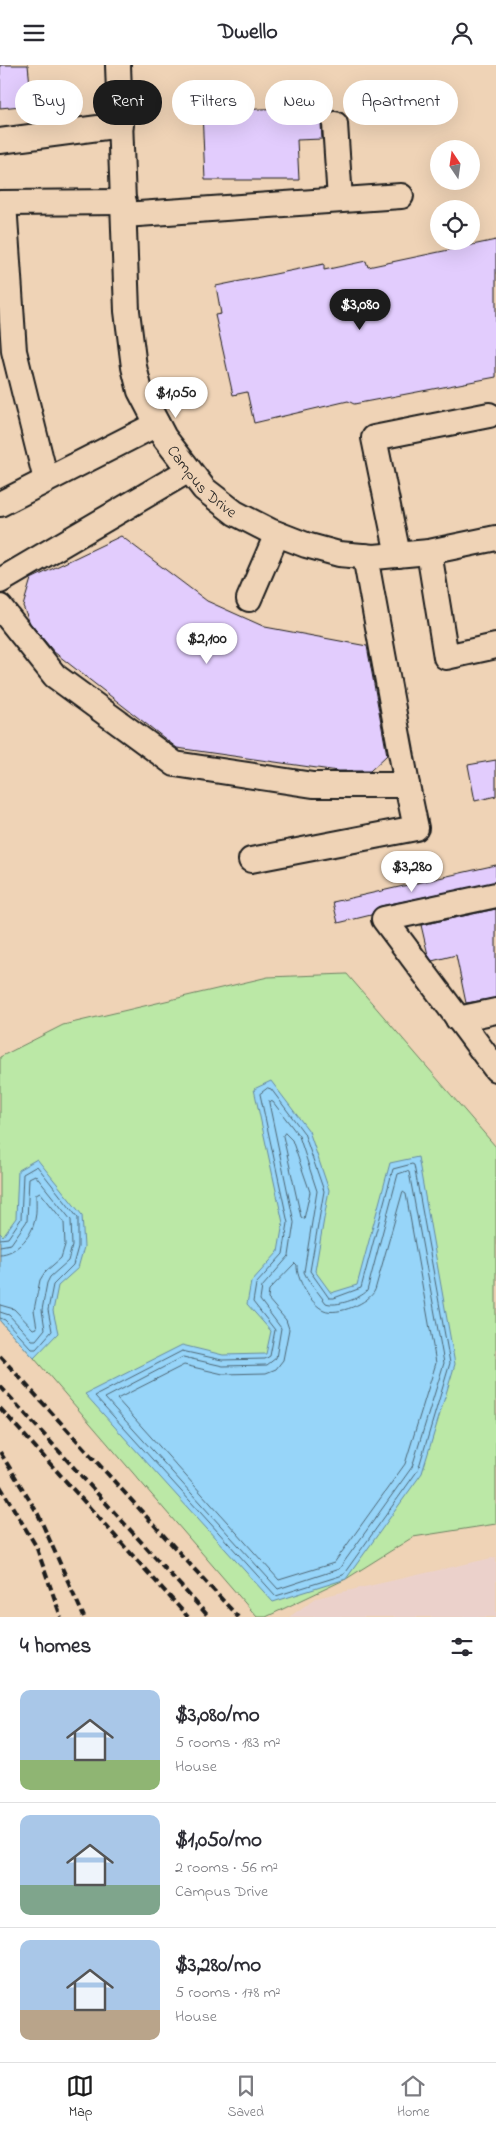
<!DOCTYPE html>
<meta charset="utf-8">
<style>
body{margin:0;font-family:"Indie Flower",sans-serif;background:#f2f2f3;color:#2b2b33;height:100vh;display:flex;flex-direction:column;font-size:19px;white-space:nowrap}
*{box-sizing:border-box;margin:0}
p{font-size:16px;color:#7c7c81}
.icon{flex:none;width:28px;height:28px;fill:none;stroke:currentColor;stroke-width:2;stroke-linecap:round;stroke-linejoin:round}
.map{position:relative;height:1552px;overflow:hidden}
.side{display:flex;flex-direction:column;background:#fff;flex:1}
.side>*{flex:none}
.top-card{position:absolute;left:15px;top:15px;width:466px;height:45px;display:flex;gap:10px}
.needle{width:32px;rotate:347deg}
.tools{position:absolute;left:430px;top:75px;display:grid;gap:10px}
.tools a{display:grid;place-items:center;width:50px;height:50px;border-radius:50%;background:#fff;box-shadow:0 5px 20px #0002;font-size:25px}
.price{position:absolute;translate:-50% -42px;padding:0 11px;border-radius:18px;background:#fff;color:#222;font-size:16px;line-height:32px;filter:drop-shadow(0 1px 2px #0008)}
.price::after{content:'';position:absolute;left:50%;top:30px;width:15px;height:11px;margin-left:-8px;background:inherit;clip-path:polygon(0 0,100% 0,50% 100%)}
.price.selected{background:#1c1c1c;color:#fff}
ul{padding:0;list-style:none}
li{display:flex;align-items:center;gap:15px;height:125px;padding:0 20px}
li+li{border-top:1px solid #e1e1e2}
li span{display:grid;place-items:center;flex:none;width:140px;height:100px;border-radius:10px;color:#555}
li>.icon{margin-inline-start:auto}
span .icon{width:60px;height:60px;fill:#fffc;stroke-width:1}
li b{font-size:21px}
h2{display:flex;justify-content:space-between;align-items:center;height:60px;padding:0 20px;font-size:21px}
.chip{padding:0 18px;border-radius:22px;background:#fff;box-shadow:0 5px 20px #0002;font-size:18px;line-height:45px}
.chip.selected{background:#1c1c1c;color:#fff}
header{display:flex;justify-content:space-between;align-items:center;height:65px;padding:0 20px;background:#fff;font-size:22px;font-weight:800}
.menu{display:flex;justify-content:space-around;align-items:center;height:70px;border-top:1px solid #e1e1e2;background:#fff;font-size:14px;color:#7c7c81}
.menu a{display:grid;justify-items:center;gap:2px}
.menu .selected{color:#1c1c1c}
.map>svg:first-child{display:block}
</style>
<header><svg class="icon" aria-label="menu" viewBox="0 0 24 24"><path d="M4 6h16M4 12h16M4 18h16"/></svg>Dwello<svg class="icon" aria-label="person" viewBox="0 0 24 24"><circle cx="12" cy="8" r="4"/><path d="M4 21q1-7 8-7t8 7"/></svg></header>
<div class="map">
<svg width="496" height="1552" viewBox="0 0 496 1552">
<rect width="100%" height="100%" fill="#efd3b6"/>
<filter id="ink" filterUnits="userSpaceOnUse"><feTurbulence type="fractalNoise" baseFrequency=".02" numOctaves="2"/><feDisplacementMap in="SourceGraphic" scale="10" xChannelSelector="R" yChannelSelector="G"/><feConvolveMatrix kernelMatrix="1 2 1 2 8 2 1 2 1" color-interpolation-filters="sRGB"/></filter>
<g filter="url(#ink)">
<!-- built -->
<path fill="#ebd1cb" d="M496,1492V1552H289L316,1533Z"/>
<!-- green -->
<path fill="#bbe8a6" stroke="#6c8261" d="M347,909L496,1082V1459L413,1472L346,1514L266,1552H257L34,1293L0,1256V992L63,960L268,912Z"/>
<!-- water -->
<path fill="#97d5f9" stroke="#668ba1" d="M271,1016L309,1066L329,1125L315,1206L331,1228L357,1220L390,1098L418,1092L455,1299L422,1408L346,1514L273,1537L85,1329L182,1280L223,1290L266,1289L271,1266L247,1239L251,1217L278,1187L283,1158L254,1024Z
M37,1094L82,1150L84,1182L78,1203L58,1221L53,1246L58,1268L34,1293L0,1256V1168L3,1171L16,1153L18,1105Z"/>
<g fill="none" stroke-linecap="round" stroke-linejoin="round">
<!-- shore -->
<path stroke="#4d6674" stroke-width="1" d="M268,1023L271,1024L304,1068L324,1126L310,1206L329,1233H334L361,1223L393,1104L412,1099L414,1100L450,1298L418,1405L343,1510L276,1531L95,1331L182,1286L222,1295L265,1294L270,1291L275,1265L253,1237L256,1219L283,1189L288,1158L260,1029Z
M269,1036L273,1037L299,1071L317,1126L304,1207L307,1213L326,1238C336,1242 359,1234 367,1226L398,1109L407,1106L409,1107L444,1298L412,1402L339,1504L278,1524L105,1333L183,1292L223,1301L267,1300L276,1293L281,1263L260,1235L262,1222L289,1191L294,1158Z
M285,1068L292,1075L310,1127L304,1154L301,1152L283,1071Z
M403,1127L406,1129L436,1298L405,1399L334,1498L279,1515L117,1334L184,1300L223,1309L266,1308L276,1304L283,1295L289,1264L286,1255L268,1234L269,1225L295,1198L297,1200C296,1213 311,1240 324,1245C337,1251 370,1238 375,1225Z
M0,1174L8,1173L21,1154L23,1109L37,1101L78,1153V1182L73,1200L53,1220L48,1245L52,1266L36,1284H32L5,1255L0,1253
M0,1181L11,1179L27,1156L29,1113L35,1110L71,1155L72,1181L68,1196L50,1212L47,1218L42,1245L45,1264L36,1275H32L9,1250L0,1247
M0,1189C15,1189 31,1172 34,1158C37,1149 36,1138 36,1129L40,1127L64,1157L65,1180L61,1193L45,1207L40,1215L34,1245L37,1263L33,1264L14,1244L0,1240"/>
</g>
<!-- building -->
<path fill="#e2ccfd" stroke="#1c1c1c" d="M0,0H28L32,40L0,43Z
M320,42L322,74L297,75L299,115H205L202,46Z
M496,175V312L354,339L348,336L254,358L247,327L233,330L215,250L221,249L216,221L324,199V205L366,196L368,202Z
M121,471L207,536L265,562L367,581L387,690L370,706H338L177,683L54,587L30,558L23,541L31,514Z
M496,695V731L475,736L468,700Z
M496,800V817L381,841L375,844L371,850L338,858L333,837Z
M496,844V933L466,938L456,890L432,896L428,890L421,860Z"/>
<g fill="none" stroke-linecap="round" stroke-linejoin="round">
<!-- minor casing -->
<g stroke="#1c1c1c" stroke-width="28">
<g id="minor">
<path id="s1" d="M118,0L127,246L134,302L140,326L164,372L204,424L235,448L270,466L306,480L339,489L374,492L429,487L496,473"/>
<path d="M335,59L340,135"/>
<path d="M0,76L121,60"/>
<path d="M0,138L124,137"/>
<path d="M4,138L14,286L46,415"/>
<path d="M124,150L401,131"/>
<path d="M0,439L157,359"/>
<path d="M429,487L446,592L496,581"/>
<path d="M398,490L374,373L489,350"/>
<path d="M0,516L189,405"/>
<path d="M249,534L277,469"/>
<path d="M0,542L55,611L175,699L313,720H407L365,491"/>
<path d="M251,795L416,763L407,720"/>
<path d="M496,830L384,854L496,1004"/>
<path d="M458,954L496,946"/>
</g>
</g>
<!-- minor -->
<use href="#minor" stroke="#efd3b6" stroke-width="24"/>
<!-- rail -->
<path stroke="#1c1c1c" stroke-width="4" stroke-dasharray="8 4" stroke-linecap="butt" d="M0,1291L238,1552
M0,1321L209,1552
M0,1343L188,1552
M0,1387L38,1449L84,1552
M0,1421L36,1481L61,1552"/>
</g>
</g>
<g text-anchor="middle" stroke-width="4.5" stroke-linejoin="round" paint-order="stroke">
<!-- street labels -->
<g font-size="16" fill="#1c1c1c" stroke="#efd3b6">
<text dy="6" stroke="none"><textPath href="#s1" startOffset="438">Campus Drive</textPath></text>
</g>
</g>
</svg>
<div class="tools">
<a><svg class="needle" viewBox="-14 -14 28 28"><path d="M0-13l5 13h-10z" fill="#e53935"/><path d="M0 13l5-13h-10z" fill="#7c7c81"/></svg></a>
<a><svg class="icon" aria-label="locate" viewBox="0 0 24 24"><circle cx="12" cy="12" r="6"/><path d="M12 2v4M12 18v4M2 12h4M18 12h4"/></svg></a>
</div>
<b class="price selected" style="left:360px;top:266px">$3,080</b>
<b class="price" style="left:176px;top:354px">$1,050</b>
<b class="price" style="left:207px;top:600px">$2,100</b>
<b class="price" style="left:412px;top:828px">$3,280</b>
<div class="top-card">
<a class="chip">Buy</a>
<a class="chip selected">Rent</a>
<a class="chip">Filters</a>
<a class="chip">New</a>
<a class="chip">Apartment</a>
</div>
</div>
<section class="side">
<h2>4 homes<svg class="icon" aria-label="filters" viewBox="0 0 24 24"><path d="M4 7h16M4 17h16"/><circle cx="9" cy="7" r="2"/><circle cx="15" cy="17" r="2"/></svg></h2>
<ul>
<li><span style="background:linear-gradient(#a9c7e8 70%,#8fb573 0)"><svg class="icon" aria-label="home" viewBox="0 0 24 24"><path d="M3 11l9-7 9 7M6 9v11h12V9"/></svg></span><div><b>$3,080/mo</b><p>5 rooms · 183 m²</p><p>House</p></div></li>
<li><span style="background:linear-gradient(#a9c7e8 70%,#7fa58c 0)"><svg class="icon" aria-label="home" viewBox="0 0 24 24"><path d="M3 11l9-7 9 7M6 9v11h12V9"/></svg></span><div><b>$1,050/mo</b><p>2 rooms · 56 m²</p><p>Campus Drive</p></div></li>
<li><span style="background:linear-gradient(#a9c7e8 70%,#b9a48a 0)"><svg class="icon" aria-label="home" viewBox="0 0 24 24"><path d="M3 11l9-7 9 7M6 9v11h12V9"/></svg></span><div><b>$3,280/mo</b><p>5 rooms · 178 m²</p><p>House</p></div></li>
</ul>
</section>
<nav class="menu">
<a class="selected"><svg class="icon" aria-label="map" viewBox="0 0 24 24"><path d="M3 6l6-2 6 2 6-2v14l-6 2-6-2-6 2zM9 4v14M15 6v14"/></svg>Map</a>
<a><svg class="icon" aria-label="saved" viewBox="0 0 24 24"><path d="M7 4h10v16l-5-4-5 4z"/></svg>Saved</a>
<a><svg class="icon" aria-label="home" viewBox="0 0 24 24"><path d="M3 11l9-7 9 7M6 9v11h12V9"/></svg>Home</a>
</nav>
